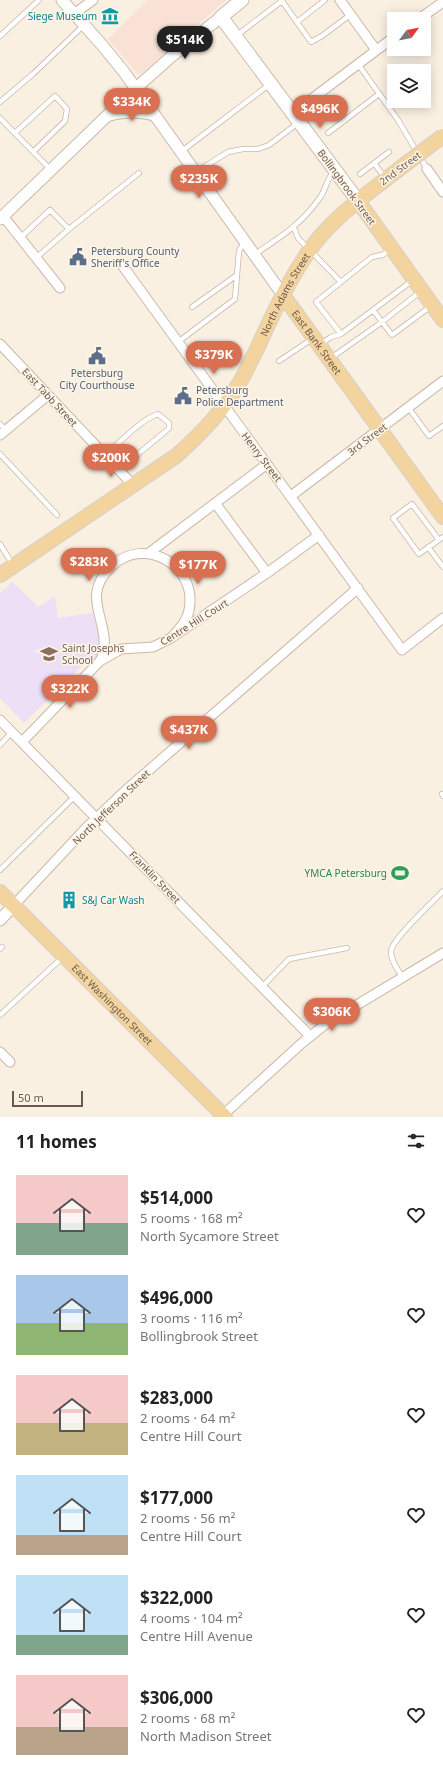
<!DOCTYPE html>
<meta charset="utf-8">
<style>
body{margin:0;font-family:"Noto Sans",sans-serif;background:#f2f2f2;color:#222;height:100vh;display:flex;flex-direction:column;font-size:15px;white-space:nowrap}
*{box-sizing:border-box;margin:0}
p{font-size:13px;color:#767676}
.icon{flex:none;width:22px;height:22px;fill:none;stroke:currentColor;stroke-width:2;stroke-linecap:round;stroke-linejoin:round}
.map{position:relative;height:1117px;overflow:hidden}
.drawer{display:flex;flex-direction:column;background:#fff;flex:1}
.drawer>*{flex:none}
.needle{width:26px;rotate:58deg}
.tools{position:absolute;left:387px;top:12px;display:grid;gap:8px}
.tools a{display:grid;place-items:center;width:44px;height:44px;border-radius:0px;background:#fff;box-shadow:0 2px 10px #0003;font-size:20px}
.scale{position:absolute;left:12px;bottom:10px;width:71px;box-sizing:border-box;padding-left:4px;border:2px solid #6e584b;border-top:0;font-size:11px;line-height:14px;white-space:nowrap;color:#6e584b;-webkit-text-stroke:3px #fdf5e7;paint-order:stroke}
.price{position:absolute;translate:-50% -34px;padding:0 9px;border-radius:14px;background:#d97051;color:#fff;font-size:13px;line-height:26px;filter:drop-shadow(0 1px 2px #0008)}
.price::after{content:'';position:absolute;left:50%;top:24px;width:12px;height:9px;margin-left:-6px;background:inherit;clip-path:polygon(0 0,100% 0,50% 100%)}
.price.selected{background:#222;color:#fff}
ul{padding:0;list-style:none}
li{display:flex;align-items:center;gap:12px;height:100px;padding:0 16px}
li span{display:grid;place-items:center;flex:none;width:112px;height:80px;border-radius:0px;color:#555}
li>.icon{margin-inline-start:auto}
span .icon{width:48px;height:48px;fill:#fffc;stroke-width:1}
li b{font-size:17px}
h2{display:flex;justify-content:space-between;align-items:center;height:48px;padding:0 16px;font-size:17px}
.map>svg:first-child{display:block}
</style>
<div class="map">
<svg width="443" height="1117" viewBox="0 0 443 1117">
<rect width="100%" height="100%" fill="#f9f0e2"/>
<!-- commercial -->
<path fill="#f9e1d6" d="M148,0H226L141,74H138L108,39Z"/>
<!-- education -->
<path fill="#eddff5" d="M13,582L38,607L55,596L58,618L92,613L98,632L100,643V652L95,662H86L24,723L0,698V593Z"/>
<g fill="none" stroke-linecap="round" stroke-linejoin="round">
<!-- service casing -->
<g stroke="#c9b8aa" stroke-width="6">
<path id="service" d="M282,1L311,42L322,36L350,15
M297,22L325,0
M0,36L39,0
M236,36L283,0
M358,64L398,120L427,169
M0,102L33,74L84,25
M0,118L51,170
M15,133L55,96L67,109L65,121L33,152
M328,133L379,94
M182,151L270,84
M374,163L385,178
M196,172L228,152L243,149H258L269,145L298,123
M360,174L389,152
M294,228L298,238L341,282
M20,238L50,210L69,229
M255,254C281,237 303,223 321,196C326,188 327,179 334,171
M36,258L69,229L139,173
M192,307L237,275
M373,310L392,335L431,306
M341,334L316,302L372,257L382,255L391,250
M178,342L235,299L239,251L244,242
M321,344L331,337L341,334L413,280
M331,358L382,322L421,291
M279,361L312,339
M408,407L429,436L443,426
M0,424L6,430
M0,454L57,515
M105,456C119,443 140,420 158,414L169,423V428L166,431L138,454L134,456L120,447L115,446
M439,540L412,504L393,518L419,554L443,537
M0,544L13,565
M428,547L443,567
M0,745L12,732
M442,794L443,796
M0,870L75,796
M0,949L2,947
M403,978C398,970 391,961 391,952C390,941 433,902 443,891
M262,987L289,959L347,948
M0,1015L63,957"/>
</g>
<!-- minor casing -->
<g stroke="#c9b8aa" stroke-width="11">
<path id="minor" d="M340,0L376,50
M74,14L93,0
M419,19L443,2
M293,113L394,37
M427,169L443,192
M3,216L60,288
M122,265L402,650L443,618
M0,344L133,485
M0,435L48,395
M291,496L443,381
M215,503L267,573
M149,553L267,464
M100,661L121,649L153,647L171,638L267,573L319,535
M0,720L310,1036
M22,742L100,661C102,657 104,653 104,649C108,619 80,595 112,566C145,535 198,566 189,610C187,622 178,630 171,638
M14,905L86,828L125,791L358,588
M0,1052L10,1062
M223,1115L302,1043L327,1023L443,953"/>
</g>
<!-- tertiary casing -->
<g stroke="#c9b8aa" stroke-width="13">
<path id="tertiary" d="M62,0L102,45L124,72L283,295
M110,115C126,111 138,111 154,115
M0,219L136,88L172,56L221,17
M0,920L14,905"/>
</g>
<!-- secondary casing -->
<g stroke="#cebaaa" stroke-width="15">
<path id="secondary" d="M242,0L221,17L358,201"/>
</g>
<!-- primary casing -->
<g stroke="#d6d0cd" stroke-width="16">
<g id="primary">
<path d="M358,201L443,320"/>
<path id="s1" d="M283,295L443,517"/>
<path id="s2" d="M0,575L176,456C200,435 222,412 238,385C245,375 249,363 255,353C271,318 287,283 309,251C333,216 370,192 403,166"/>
<path id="s3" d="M0,892L225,1117"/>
</g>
</g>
<!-- service -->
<use href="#service" stroke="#fff" stroke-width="4.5"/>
<!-- minor -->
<use href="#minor" stroke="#fff" stroke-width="9"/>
<!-- tertiary -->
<use href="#tertiary" stroke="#fff" stroke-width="11"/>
<!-- secondary -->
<use href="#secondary" stroke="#fff" stroke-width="13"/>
<!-- primary -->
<use href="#primary" stroke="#f3d49f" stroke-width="14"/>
<!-- primary-bridge casing -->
<g stroke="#d6d0cd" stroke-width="16" stroke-linecap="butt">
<path id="primary-bridge" d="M403,166L443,136"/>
</g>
<!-- primary-bridge -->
<use href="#primary-bridge" stroke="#f3d49f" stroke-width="14"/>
</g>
<!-- icons -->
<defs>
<g id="museum-bare" transform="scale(1.38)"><path d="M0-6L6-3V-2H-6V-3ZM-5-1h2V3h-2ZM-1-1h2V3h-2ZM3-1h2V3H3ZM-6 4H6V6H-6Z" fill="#0f9aa8" stroke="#fdf5e7" stroke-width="2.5" paint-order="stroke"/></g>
<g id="civic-bare" transform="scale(1.38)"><path d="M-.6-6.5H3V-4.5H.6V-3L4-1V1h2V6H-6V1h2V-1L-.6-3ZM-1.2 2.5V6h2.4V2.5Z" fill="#5c6f8a" stroke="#fdf5e7" stroke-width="2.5" paint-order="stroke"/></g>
<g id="school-bare" transform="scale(1.38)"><path d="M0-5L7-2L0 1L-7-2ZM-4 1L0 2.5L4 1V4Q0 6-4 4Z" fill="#8d6e63" stroke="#fdf5e7" stroke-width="2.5" paint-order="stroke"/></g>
<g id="stadium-bare" transform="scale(1.38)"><path d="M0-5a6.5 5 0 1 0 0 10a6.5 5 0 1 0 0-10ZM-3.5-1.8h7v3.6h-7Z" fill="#2e9e5b" stroke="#fdf5e7" stroke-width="2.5" paint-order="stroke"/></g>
<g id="building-bare" transform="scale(1.38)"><path d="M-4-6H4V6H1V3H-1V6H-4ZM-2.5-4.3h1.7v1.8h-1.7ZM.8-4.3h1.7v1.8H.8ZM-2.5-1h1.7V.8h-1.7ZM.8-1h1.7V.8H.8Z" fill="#0f9aa8" stroke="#fdf5e7" stroke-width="2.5" paint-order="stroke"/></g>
</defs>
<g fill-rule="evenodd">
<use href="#museum-bare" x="110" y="16"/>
<use href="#civic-bare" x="78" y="257"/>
<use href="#civic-bare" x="97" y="356"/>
<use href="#civic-bare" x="183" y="396"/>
<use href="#school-bare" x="49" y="654"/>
<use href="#stadium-bare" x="400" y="873"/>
<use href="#building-bare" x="69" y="900"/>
</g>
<g text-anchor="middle" stroke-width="3" stroke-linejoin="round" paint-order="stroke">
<!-- culture labels -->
<g font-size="10" fill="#0d838f" stroke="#fdf5e7" text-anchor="end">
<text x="97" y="20">Siege Museum</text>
<text x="82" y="904" text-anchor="start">S&amp;J Car Wash</text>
</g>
<!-- street labels -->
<g font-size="10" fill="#6e584b" stroke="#fdf5e7">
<text transform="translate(400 168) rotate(-37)" y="4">2nd Street</text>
<text transform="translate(347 187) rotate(54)" y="4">Bollingbrook Street</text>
<text dy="4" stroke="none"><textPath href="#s2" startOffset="409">North Adams Street</textPath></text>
<text dy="4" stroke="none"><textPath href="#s1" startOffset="58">East Bank Street</textPath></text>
<text transform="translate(50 397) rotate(47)" y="4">East Tabb Street</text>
<text transform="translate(367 439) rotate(-37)" y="4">3rd Street</text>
<text transform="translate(262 457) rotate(53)" y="4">Henry Street</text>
<text transform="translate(194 622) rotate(-32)" y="4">Centre Hill Court</text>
<text transform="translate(111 807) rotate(-44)" y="4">North Jefferson Street</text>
<text transform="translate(155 877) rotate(46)" y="4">Franklin Street</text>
<text dy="4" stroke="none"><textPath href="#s3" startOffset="159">East Washington Street</textPath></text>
</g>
<!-- service labels -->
<g font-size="10" fill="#4e5e75" stroke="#fdf5e7" text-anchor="start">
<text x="91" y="255">Petersburg County<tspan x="91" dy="12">Sheriff's Office</tspan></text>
<text x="97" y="377" text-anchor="middle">Petersburg<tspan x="97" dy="12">City Courthouse</tspan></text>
<text x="196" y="394">Petersburg<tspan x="196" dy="12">Police Department</tspan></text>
</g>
<!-- education labels -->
<g font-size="10" fill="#785e54" stroke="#fdf5e7" text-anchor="start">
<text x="62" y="652">Saint Josephs<tspan x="62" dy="12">School</tspan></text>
</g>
<!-- leisure labels -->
<g font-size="10" fill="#27864d" stroke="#fdf5e7" text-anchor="end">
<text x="387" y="877">YMCA Petersburg</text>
</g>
</g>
</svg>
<div class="tools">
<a><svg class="needle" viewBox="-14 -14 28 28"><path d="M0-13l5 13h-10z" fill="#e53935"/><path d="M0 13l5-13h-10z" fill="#767676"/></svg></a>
<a><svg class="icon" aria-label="layers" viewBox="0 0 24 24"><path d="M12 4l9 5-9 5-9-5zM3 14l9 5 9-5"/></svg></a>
</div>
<div class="scale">50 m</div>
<b class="price selected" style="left:185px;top:60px">$514K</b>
<b class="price" style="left:132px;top:122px">$334K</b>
<b class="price" style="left:320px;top:129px">$496K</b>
<b class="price" style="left:199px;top:199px">$235K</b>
<b class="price" style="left:214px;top:375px">$379K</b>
<b class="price" style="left:111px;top:478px">$200K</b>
<b class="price" style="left:89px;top:582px">$283K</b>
<b class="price" style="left:198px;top:585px">$177K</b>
<b class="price" style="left:70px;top:709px">$322K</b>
<b class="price" style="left:189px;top:750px">$437K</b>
<b class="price" style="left:332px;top:1032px">$306K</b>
</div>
<section class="drawer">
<h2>11 homes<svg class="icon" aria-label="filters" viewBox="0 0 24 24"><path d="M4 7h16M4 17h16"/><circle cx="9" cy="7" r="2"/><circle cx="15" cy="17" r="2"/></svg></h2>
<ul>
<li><span style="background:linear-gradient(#f6c9c9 60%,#7fa58c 0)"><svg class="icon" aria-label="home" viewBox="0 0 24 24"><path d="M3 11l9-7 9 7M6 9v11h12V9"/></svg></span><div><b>$514,000</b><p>5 rooms · 168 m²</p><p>North Sycamore Street</p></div><svg class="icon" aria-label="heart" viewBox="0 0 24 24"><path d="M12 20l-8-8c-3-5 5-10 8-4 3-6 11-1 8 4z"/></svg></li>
<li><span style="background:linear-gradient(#a9c7e8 60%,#8fb573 0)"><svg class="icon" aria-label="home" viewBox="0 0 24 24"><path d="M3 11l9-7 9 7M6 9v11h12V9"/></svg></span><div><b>$496,000</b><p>3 rooms · 116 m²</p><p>Bollingbrook Street</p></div><svg class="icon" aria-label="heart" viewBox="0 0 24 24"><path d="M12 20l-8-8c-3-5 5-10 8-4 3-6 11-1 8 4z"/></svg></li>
<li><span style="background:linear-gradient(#f6c9c9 60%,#c2b280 0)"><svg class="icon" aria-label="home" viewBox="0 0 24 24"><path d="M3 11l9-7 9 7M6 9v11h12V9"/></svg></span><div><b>$283,000</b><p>2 rooms · 64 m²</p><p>Centre Hill Court</p></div><svg class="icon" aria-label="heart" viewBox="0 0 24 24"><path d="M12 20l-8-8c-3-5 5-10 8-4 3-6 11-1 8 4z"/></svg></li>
<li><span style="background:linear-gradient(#bfe0f5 75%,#b9a48a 0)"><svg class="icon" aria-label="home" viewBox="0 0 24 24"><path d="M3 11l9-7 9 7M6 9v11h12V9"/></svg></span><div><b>$177,000</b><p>2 rooms · 56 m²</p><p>Centre Hill Court</p></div><svg class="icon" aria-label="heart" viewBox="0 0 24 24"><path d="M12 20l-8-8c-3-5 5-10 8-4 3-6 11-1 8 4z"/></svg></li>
<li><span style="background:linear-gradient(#bfe0f5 75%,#7fa58c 0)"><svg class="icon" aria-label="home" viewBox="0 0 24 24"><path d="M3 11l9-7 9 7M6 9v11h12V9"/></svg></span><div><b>$322,000</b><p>4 rooms · 104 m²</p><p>Centre Hill Avenue</p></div><svg class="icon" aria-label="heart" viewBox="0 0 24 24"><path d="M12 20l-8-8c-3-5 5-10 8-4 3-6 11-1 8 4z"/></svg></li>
<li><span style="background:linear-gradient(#f6c9c9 65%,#b9a48a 0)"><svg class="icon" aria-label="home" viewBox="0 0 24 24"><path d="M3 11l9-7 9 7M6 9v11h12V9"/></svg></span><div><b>$306,000</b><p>2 rooms · 68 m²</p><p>North Madison Street</p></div><svg class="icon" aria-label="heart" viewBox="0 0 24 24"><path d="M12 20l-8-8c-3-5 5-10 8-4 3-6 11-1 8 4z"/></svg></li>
</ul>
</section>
